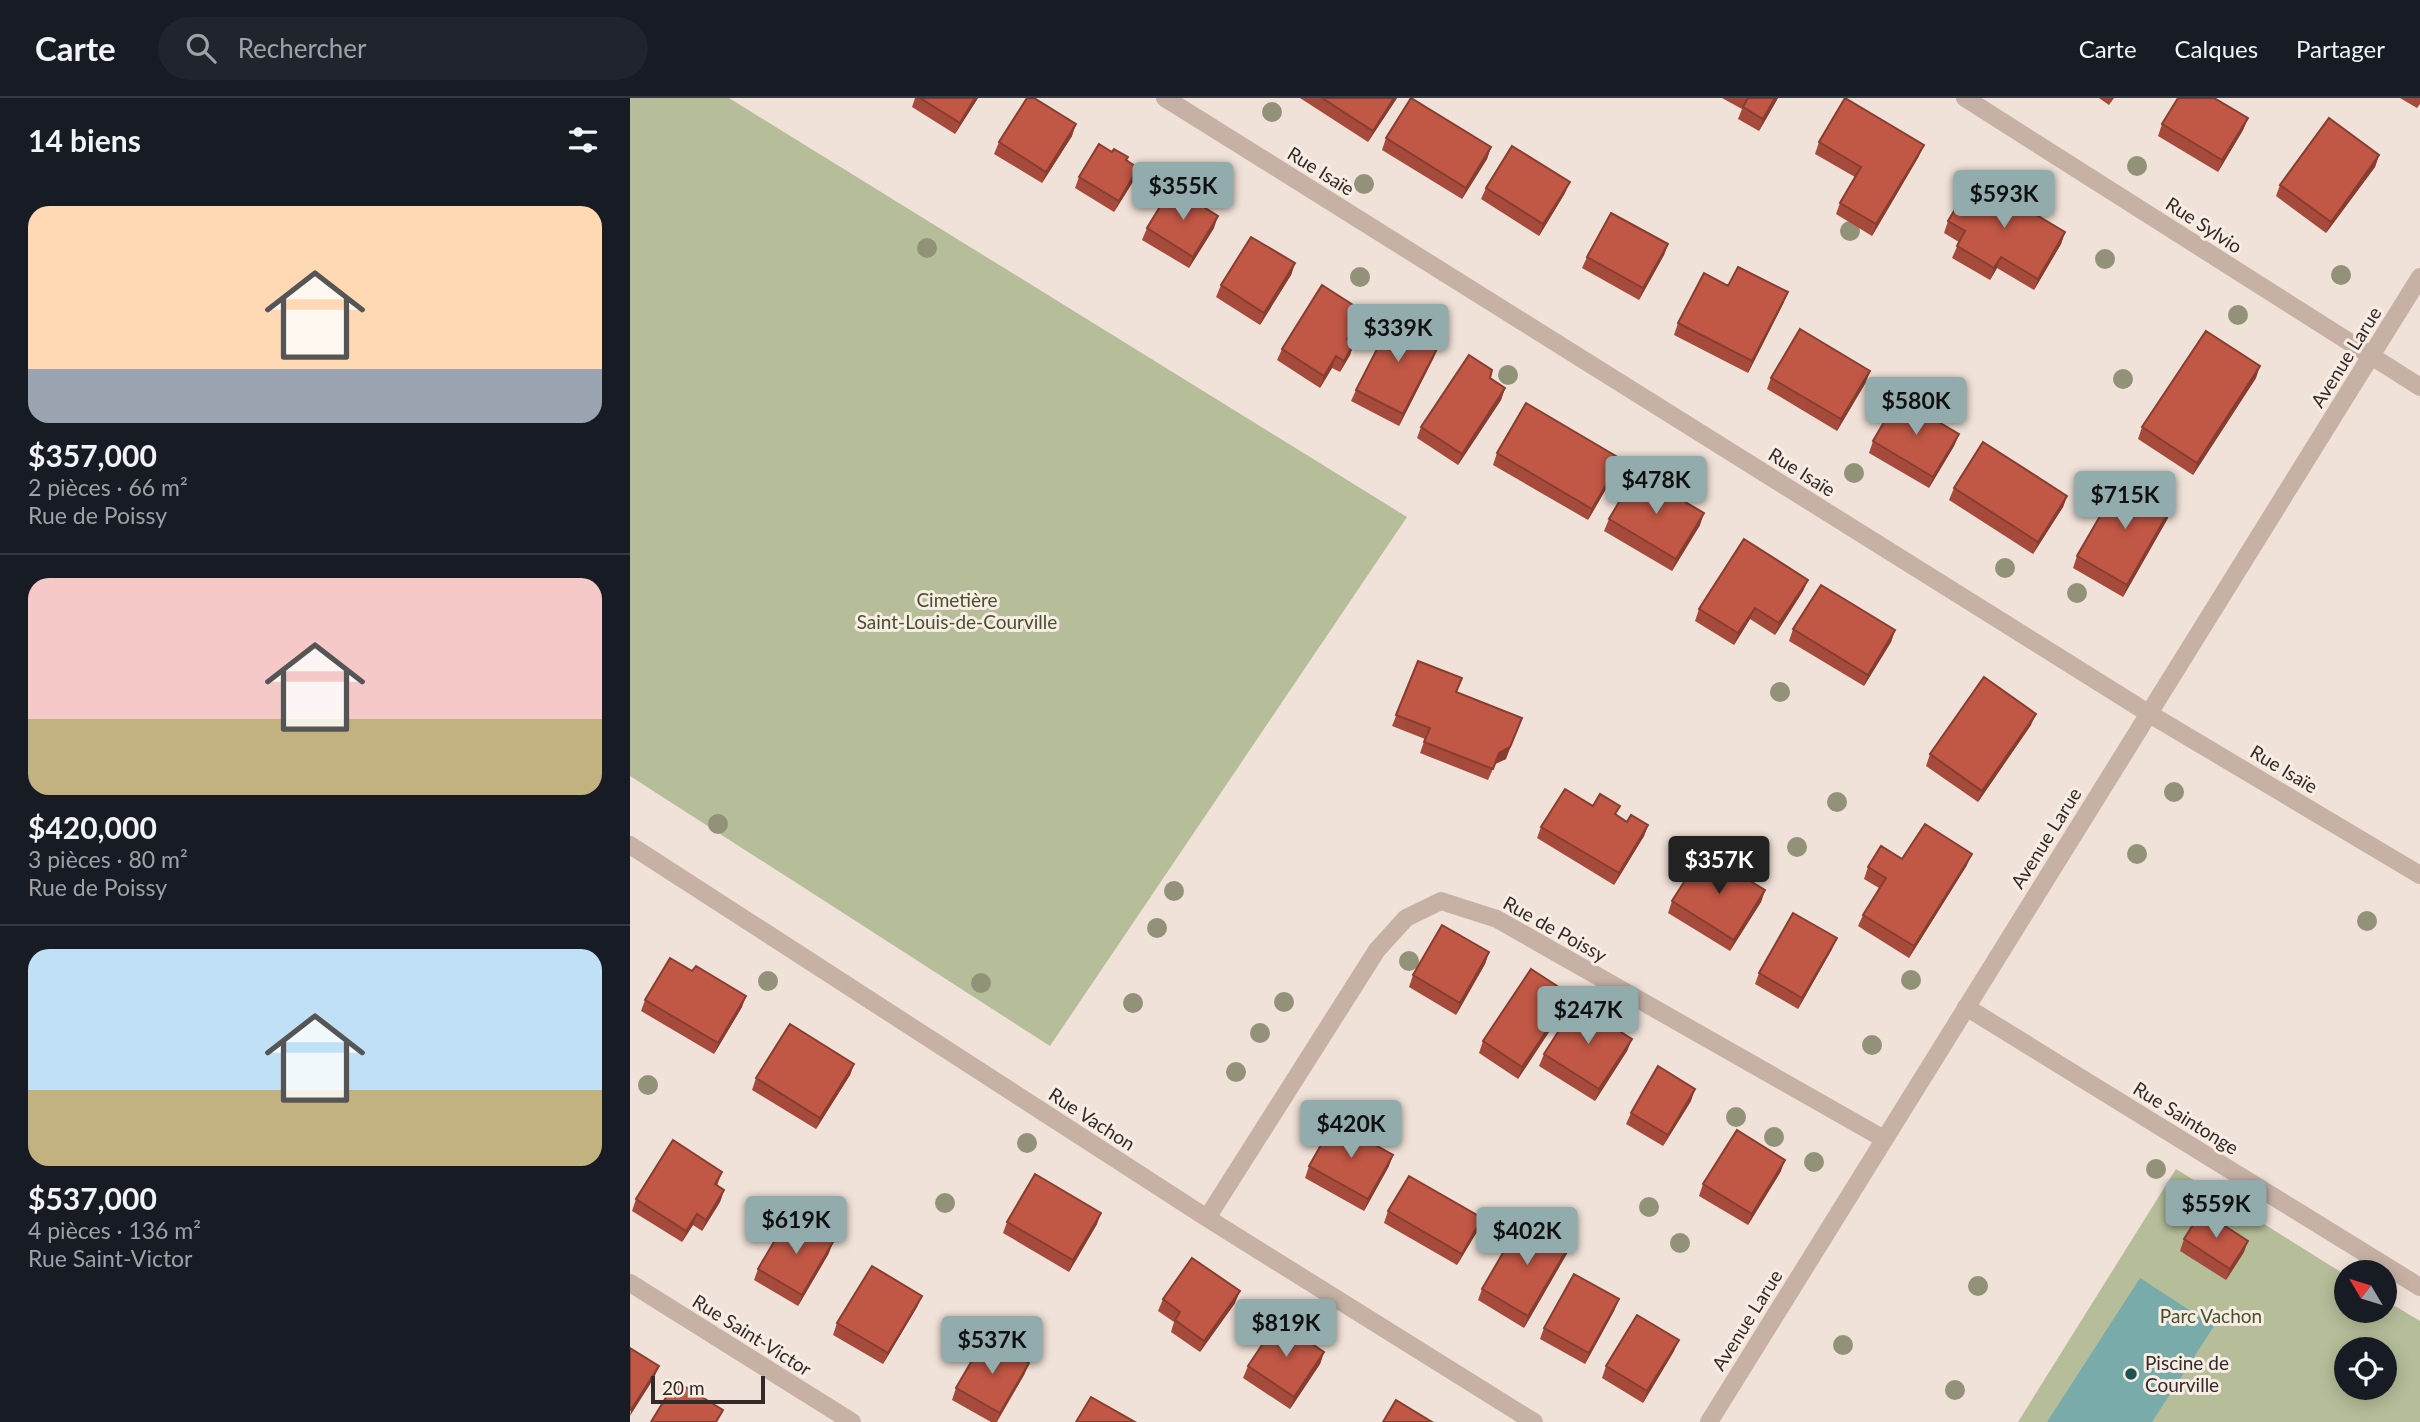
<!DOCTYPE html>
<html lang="fr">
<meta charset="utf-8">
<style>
body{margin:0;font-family:Lato,sans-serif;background:#20242c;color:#f1f3f6;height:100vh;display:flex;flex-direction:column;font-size:26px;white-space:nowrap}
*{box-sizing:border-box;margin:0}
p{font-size:23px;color:#9ea1a6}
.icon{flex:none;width:38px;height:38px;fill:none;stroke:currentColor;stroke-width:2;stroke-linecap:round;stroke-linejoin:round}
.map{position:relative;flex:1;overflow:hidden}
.panel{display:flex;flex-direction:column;background:#171b24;width:630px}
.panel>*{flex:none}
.needle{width:46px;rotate:308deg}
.tools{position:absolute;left:1704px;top:1162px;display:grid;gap:14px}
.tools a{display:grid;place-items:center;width:63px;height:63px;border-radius:50%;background:#171b24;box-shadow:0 4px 18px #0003;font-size:35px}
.scale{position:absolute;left:21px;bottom:18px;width:114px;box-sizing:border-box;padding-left:7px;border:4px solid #332926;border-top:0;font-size:19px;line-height:24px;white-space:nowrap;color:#332926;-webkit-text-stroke:5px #f8ede4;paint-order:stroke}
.price{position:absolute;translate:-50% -60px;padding:0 16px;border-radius:7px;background:#92abac;color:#111;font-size:23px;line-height:46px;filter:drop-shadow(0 2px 4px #0008)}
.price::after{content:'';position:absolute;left:50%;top:42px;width:21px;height:16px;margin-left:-10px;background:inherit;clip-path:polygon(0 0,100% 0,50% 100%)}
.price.current{background:#222;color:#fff}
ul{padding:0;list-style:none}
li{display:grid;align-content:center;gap:14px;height:371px;padding:0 28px}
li+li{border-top:2px solid #363941}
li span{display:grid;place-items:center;height:217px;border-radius:21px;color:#555}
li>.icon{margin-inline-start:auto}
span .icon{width:126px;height:126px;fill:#fffc;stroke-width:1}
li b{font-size:30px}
h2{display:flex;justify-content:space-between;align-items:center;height:84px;padding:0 28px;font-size:30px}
header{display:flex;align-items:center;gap:42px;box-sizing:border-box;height:98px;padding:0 35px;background:#171b24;border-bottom:2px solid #363941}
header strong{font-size:33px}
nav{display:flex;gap:38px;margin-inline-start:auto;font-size:24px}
.search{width:490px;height:63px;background:#20242c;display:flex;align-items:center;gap:18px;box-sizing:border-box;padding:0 24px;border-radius:38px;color:#9ea1a6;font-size:26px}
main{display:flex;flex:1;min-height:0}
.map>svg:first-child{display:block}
</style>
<header>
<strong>Carte</strong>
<div class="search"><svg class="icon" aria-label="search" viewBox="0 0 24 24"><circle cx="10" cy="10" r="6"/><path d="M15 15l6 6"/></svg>Rechercher</div>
<nav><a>Carte</a><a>Calques</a><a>Partager</a></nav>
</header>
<main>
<section class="panel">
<h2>14 biens<svg class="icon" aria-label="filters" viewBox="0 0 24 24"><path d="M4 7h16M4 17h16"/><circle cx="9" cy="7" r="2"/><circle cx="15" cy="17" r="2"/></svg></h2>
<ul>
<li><span style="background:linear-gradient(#ffd9b3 75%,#9aa5b1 0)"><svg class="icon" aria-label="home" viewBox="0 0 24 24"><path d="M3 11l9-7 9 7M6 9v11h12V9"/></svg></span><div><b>$357,000</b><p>2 pièces · 66 m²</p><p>Rue de Poissy</p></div></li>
<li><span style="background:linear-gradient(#f6c9c9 65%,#c2b280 0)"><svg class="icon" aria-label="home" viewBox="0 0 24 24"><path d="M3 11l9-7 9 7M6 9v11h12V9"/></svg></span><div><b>$420,000</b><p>3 pièces · 80 m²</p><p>Rue de Poissy</p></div></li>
<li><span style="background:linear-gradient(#bfe0f5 65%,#c2b280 0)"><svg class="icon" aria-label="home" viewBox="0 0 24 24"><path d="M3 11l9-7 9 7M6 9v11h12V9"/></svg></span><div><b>$537,000</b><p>4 pièces · 136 m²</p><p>Rue Saint-Victor</p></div></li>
</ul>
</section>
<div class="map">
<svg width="1790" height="1324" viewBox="0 0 1790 1324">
<rect width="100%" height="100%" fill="#f0e2d8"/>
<!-- green -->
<path fill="#b5be99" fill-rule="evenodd" d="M0,0H99L777,419L420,948L0,678Z
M1546,1071L1717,1178V1213H1755V1202L1790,1223V1324H1388ZM1717,1251H1755V1290H1717Z"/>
<!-- water -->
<path fill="#78aba9" d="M1510,1180L1584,1228L1522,1324H1417Z"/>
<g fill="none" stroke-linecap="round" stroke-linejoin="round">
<!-- minor -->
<path stroke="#c7b1a5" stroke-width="18" d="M535,0L1518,615L1790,777
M1335,0L1790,289
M0,747L577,1120L904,1324
M1336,909L1790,1189
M577,1120L747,852L776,820L811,803L867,821L1254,1041
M0,1185L222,1324
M1079,1324L1790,179"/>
</g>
<!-- trees -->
<g fill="#929279">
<circle cx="642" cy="14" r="10"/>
<circle cx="1507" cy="68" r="10"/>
<circle cx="1354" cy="84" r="10"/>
<circle cx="734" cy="86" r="10"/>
<circle cx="1408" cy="104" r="10"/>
<circle cx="1220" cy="133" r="10"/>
<circle cx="297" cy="150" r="10"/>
<circle cx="1475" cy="161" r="10"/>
<circle cx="1711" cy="177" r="10"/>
<circle cx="730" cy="179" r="10"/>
<circle cx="1608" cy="217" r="10"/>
<circle cx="878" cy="277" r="10"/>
<circle cx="1493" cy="281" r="10"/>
<circle cx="1224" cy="375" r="10"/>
<circle cx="1375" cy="470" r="10"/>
<circle cx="1447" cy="495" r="10"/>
<circle cx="1150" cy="594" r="10"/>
<circle cx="1544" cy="694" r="10"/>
<circle cx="1207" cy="704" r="10"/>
<circle cx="88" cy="726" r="10"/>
<circle cx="1167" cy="749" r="10"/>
<circle cx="1507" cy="756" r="10"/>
<circle cx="544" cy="793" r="10"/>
<circle cx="1737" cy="823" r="10"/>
<circle cx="527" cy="830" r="10"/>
<circle cx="779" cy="863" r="10"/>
<circle cx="1281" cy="882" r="10"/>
<circle cx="138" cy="883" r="10"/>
<circle cx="351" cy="885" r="10"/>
<circle cx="654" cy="904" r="10"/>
<circle cx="503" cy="905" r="10"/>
<circle cx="630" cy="935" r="10"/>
<circle cx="1242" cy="947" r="10"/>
<circle cx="606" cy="974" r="10"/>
<circle cx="18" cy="987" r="10"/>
<circle cx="1106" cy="1019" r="10"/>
<circle cx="1144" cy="1039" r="10"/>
<circle cx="397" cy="1045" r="10"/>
<circle cx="1184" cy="1064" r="10"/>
<circle cx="1526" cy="1071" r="10"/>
<circle cx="315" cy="1105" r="10"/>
<circle cx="1019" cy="1109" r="10"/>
<circle cx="1050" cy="1145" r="10"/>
<circle cx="1348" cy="1188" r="10"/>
<circle cx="1213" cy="1247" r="10"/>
<circle cx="1325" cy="1292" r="10"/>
</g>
<!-- wall -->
<path fill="#a64b3b" d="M285,0H348L325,36L282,9Z
M670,0H767L738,44Z
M1092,0H1148L1129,33L1108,21L1112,11Z
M1469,0H1484L1479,7Z
M1770,0H1790V6L1787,10Z
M1618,20L1613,32L1588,74L1528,38L1532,26Z
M442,38L412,85L364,56L369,44Z
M756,40L861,49L857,61L832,101L752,52Z
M1189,44L1289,58L1242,138L1206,116L1210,105L1225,79L1185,56Z
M1749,57L1745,69L1696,135L1646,98L1650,87Z
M497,63L504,82L484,114L445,90L449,79Z
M856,90L935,95L909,138L851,101Z
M1318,123L1435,134L1431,146L1404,192L1367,170L1360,182L1322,160L1329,144L1314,135Z
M517,130H584L559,170L512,142Z
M1038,146L1034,157L1009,202L952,170L957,159Z
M665,165L661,177L630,227L586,199L591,187Z
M1098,188L1158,194L1153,206L1118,275L1044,237L1048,225Z
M734,214L730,226L719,242L724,245L720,257L710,274L702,270L690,290L647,262L652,251Z
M794,228L791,238L804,259L769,328L721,303L726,292Z
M860,280L875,290L871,302L828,367L787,340L791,329Z
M1141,280L1236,284L1207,333L1137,291Z
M1626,280L1563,377L1508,341L1512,329Z
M1329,336L1324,348L1299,390L1239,355L1243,343Z
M867,355L991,361L987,372L958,422L863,367Z
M1324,390L1437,398L1433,409L1403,456L1319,402Z
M1538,420L1493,499L1443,470L1447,458Z
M979,421L1070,427L1042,473L974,433Z
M1178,482L1173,493L1145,537L1120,521L1104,547L1065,523L1069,511Z
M1163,531L1265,532L1261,544L1234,588L1159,543Z
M788,563L826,594L876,661L865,666L858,682L790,655L795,641L762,628Z
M1401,627L1348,704L1296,668L1300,656Z
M963,708L987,717L997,724L1018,727L1014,738L984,787L907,740L911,729Z
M1272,761L1337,767L1279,860L1228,828L1233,817L1249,790L1234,781L1238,769Z
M1135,792L1131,804L1100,853L1038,815L1042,803Z
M1202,851L1168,911L1125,886L1129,875Z
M859,854L855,866L826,917L779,889L783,877Z
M62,873L112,909L84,956L11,913L15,902Z
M941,897L936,908L888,981L849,955L853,943Z
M1002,941L997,953L965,1003L909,968L914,956Z
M224,966L220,977L186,1031L122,992L126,980Z
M1061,1003L1033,1048L996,1026L1001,1015Z
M679,1068H759L734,1113L675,1080Z
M1151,1073L1118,1127L1069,1098L1073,1086Z
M92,1074L87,1088L94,1092L90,1104L72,1133L63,1127L52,1144L2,1113L6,1101Z
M758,1113L848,1132L827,1167L754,1125Z
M377,1124L467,1126L439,1174L373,1135Z
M906,1140L939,1152L894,1230L848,1202L852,1191Z
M1554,1141L1614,1154L1596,1182L1550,1153Z
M199,1155L168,1208L124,1182L128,1171Z
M292,1198L287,1209L253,1266L203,1237L207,1225Z
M533,1201L605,1205L570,1254L541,1234L544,1224L528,1213Z
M989,1201L984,1213L955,1266L910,1241L914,1230Z
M1044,1253L1013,1305L972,1280L976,1268Z
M694,1254L690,1266L660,1311L613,1280L618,1268Z
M399,1265L394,1277L367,1324H361L322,1302L326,1290Z"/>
<!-- shaded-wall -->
<path fill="#873d30" d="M345,0H348L325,36L330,25Z
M764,0H767L738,44L743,33Z
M1145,0H1148L1129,33L1133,21Z
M1618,20L1613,32L1588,74L1592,62Z
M446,26L442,38L412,85L416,74Z
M1294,47L1289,58L1242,138L1246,126Z
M861,49L857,61L832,101L836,90Z
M1749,57L1745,69L1696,135L1701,124Z
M508,70L504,82L484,114L489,103Z
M940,84L935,95L909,138L913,126Z
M588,118L584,130L559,170L563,159Z
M1435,134L1431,146L1404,192L1408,181Z
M1038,146L1034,157L1009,202L1013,190Z
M1371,159L1367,170L1360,182L1364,170Z
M665,165L661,177L630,227L634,215Z
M1158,194L1153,206L1118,275L1122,263Z
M734,214L730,226L713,252L717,241Z
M724,245L720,257L710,274L714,263Z
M809,247L804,259L769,328L773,316Z
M706,258L702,270L690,290L694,278Z
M1630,268L1626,280L1563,377L1567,365Z
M1240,273L1236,284L1207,333L1211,321Z
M875,290L871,302L828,367L832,356Z
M1329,336L1324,348L1299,390L1303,379Z
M991,361L987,372L958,422L962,411Z
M1437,398L1433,409L1403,456L1408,444Z
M1542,408L1538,420L1493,499L1497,487Z
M1074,415L1070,427L1042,473L1046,461Z
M1178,482L1173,493L1145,537L1149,525Z
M1125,510L1120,521L1104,547L1108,535Z
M1265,532L1261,544L1234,588L1238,577Z
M1406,616L1401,627L1348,704L1352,693Z
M892,620L876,661L865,666L858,682L869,655Z
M1018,727L1014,738L984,787L989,775Z
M1342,756L1337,767L1279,860L1284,848Z
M1135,792L1131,804L1100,853L1104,842Z
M1207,840L1202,851L1168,911L1172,900Z
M859,854L855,866L826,917L830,905Z
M941,897L936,908L888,981L892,969Z
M116,898L112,909L84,956L88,945Z
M1002,941L997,953L965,1003L969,991Z
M224,966L220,977L186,1031L190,1020Z
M1065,991L1061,1003L1033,1048L1038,1037Z
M763,1057L759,1068L734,1113L738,1101Z
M1155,1062L1151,1073L1118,1127L1122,1116Z
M94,1092L90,1104L72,1133L76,1122Z
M471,1115L467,1126L439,1174L443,1162Z
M67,1116L63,1127L52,1144L56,1133Z
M852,1120L848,1132L827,1167L832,1156Z
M943,1141L939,1152L894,1230L898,1218Z
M1618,1143L1614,1154L1596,1182L1600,1171Z
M203,1144L199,1155L168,1208L172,1197Z
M610,1193L605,1205L570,1254L574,1243Z
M292,1198L287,1209L253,1266L258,1255Z
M989,1201L984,1213L955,1266L959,1255Z
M1049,1242L1044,1253L1013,1305L1017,1293Z
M694,1254L690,1266L660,1311L664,1299Z
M399,1265L394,1277L366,1324L370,1315Z
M29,1268L24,1280L0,1318L1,1312Z"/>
<!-- building -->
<path fill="#c15745" stroke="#873d30" stroke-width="2" d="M290,0H345L330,25Z
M397,0H404L446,26L416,74L369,44Z
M692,0H764L743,33Z
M781,0L861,49L836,90L756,40Z
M1117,0H1145L1133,21L1113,9L1118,0Z
M1215,0L1294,47L1246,126L1210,105L1231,69L1189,44Z
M1548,0H1584L1618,20L1592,62L1532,26Z
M1699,20L1749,57L1701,124L1650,87Z
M469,46L482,54L484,51L498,59L496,62L508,70L489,103L449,79Z
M882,48L940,84L913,126L856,90Z
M1344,80L1435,134L1408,181L1371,159L1364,170L1327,148L1335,133L1318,123Z
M542,89L588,118L563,159L517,130Z
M981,115L1038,146L1013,190L957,159Z
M621,139L665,165L634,215L591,187Z
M1108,169L1158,194L1122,263L1048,225L1074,175L1098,188Z
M692,187L734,214L717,241L724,245L714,263L706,258L694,278L652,251Z
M766,214L794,228L789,237L809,247L773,316L726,292Z
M1170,231L1240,273L1211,321L1141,280Z
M1576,233L1630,268L1567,365L1512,329Z
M839,257L862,272L860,280L875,290L832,356L791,329Z
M1268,300L1329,336L1303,379L1243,343Z
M896,305L991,361L962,411L867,355Z
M1353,344L1437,398L1408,444L1324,390Z
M1006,375L1074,415L1046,461L979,421Z
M1492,380L1542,408L1497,487L1447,458Z
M1114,441L1178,482L1149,525L1125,510L1108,535L1069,511Z
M1191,487L1265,532L1238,577L1163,531Z
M788,563L832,580L826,594L892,620L880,649L869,655L863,671L794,644L800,630L766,617Z
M1354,579L1406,616L1352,693L1300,656Z
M935,691L963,708L970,696L990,708L985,716L997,724L1001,717L1018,727L989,775L911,729Z
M1295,726L1342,756L1284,848L1233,817L1256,780L1238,769L1251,748L1272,761Z
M1073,754L1135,792L1104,842L1042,803Z
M1163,815L1207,840L1172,900L1129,875Z
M812,827L859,854L830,905L783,877Z
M40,860L62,873L66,868L116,898L88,945L15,902Z
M901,871L941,897L892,969L853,943Z
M946,906L1002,941L969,991L914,956Z
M160,926L224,966L190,1020L126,980Z
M1028,968L1065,991L1038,1037L1001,1015Z
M704,1024L763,1057L738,1101L679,1068Z
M1107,1032L1155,1062L1122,1116L1073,1086Z
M43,1042L92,1074L85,1086L94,1092L76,1122L67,1116L56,1133L6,1101Z
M405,1076L471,1115L443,1162L377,1124Z
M779,1078L852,1120L832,1156L758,1113Z
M1572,1113L1618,1143L1600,1171L1554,1141Z
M159,1118L203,1144L172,1197L128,1171Z
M915,1124L943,1141L898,1218L852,1191L888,1129L906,1140Z
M562,1160L610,1193L574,1243L545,1222L550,1214L533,1201Z
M242,1168L292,1198L258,1255L207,1225Z
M944,1176L989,1201L959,1255L914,1230Z
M1007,1217L1049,1242L1017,1293L976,1268Z
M648,1223L694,1254L664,1299L618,1268Z
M355,1240L399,1265L370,1315L326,1290Z
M0,1250L29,1268L1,1312L0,1311Z
M46,1283L93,1312L86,1324H21Z
M461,1299L505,1324H446Z
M766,1302L802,1324H753Z"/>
<!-- markers -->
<circle fill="#1e5251" stroke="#f8ede4" stroke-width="2.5" cx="1501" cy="1276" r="7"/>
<g text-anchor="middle" stroke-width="6" stroke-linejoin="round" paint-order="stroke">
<!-- street labels -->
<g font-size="19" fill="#332926" stroke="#f8ede4">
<text transform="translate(691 73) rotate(32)" y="7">Rue Isaïe</text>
<text transform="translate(1574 127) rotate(33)" y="7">Rue Sylvio</text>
<text transform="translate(1716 259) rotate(-58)" y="7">Avenue Larue</text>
<text transform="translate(1172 374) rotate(32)" y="7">Rue Isaïe</text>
<text transform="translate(1654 671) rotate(31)" y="7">Rue Isaïe</text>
<text transform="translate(1416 740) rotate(-58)" y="7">Avenue Larue</text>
<text transform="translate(925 831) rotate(29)" y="7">Rue de Poissy</text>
<text transform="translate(1556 1020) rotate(32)" y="7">Rue Saintonge</text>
<text transform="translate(462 1021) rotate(33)" y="7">Rue Vachon</text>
<text transform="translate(1117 1222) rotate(-58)" y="7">Avenue Larue</text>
<text transform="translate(122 1237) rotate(32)" y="7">Rue Saint-Victor</text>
</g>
<!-- park labels -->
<g font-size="19" fill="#46502b" stroke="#f8ede4">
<text x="327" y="509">Cimetière<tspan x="327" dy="22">Saint-Louis-de-Courville</tspan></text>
<text x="1581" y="1225">Parc Vachon</text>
</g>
<!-- poi labels -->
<g font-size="19" fill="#332926" stroke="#f8ede4" text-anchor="start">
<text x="1515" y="1272">Piscine de<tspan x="1515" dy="22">Courville</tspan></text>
</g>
</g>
</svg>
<div class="tools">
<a><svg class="needle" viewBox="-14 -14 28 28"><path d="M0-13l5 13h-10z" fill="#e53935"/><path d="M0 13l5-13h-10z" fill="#9ea1a6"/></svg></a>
<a><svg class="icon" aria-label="locate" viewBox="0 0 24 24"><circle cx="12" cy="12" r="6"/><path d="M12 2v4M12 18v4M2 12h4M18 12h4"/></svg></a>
</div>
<div class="scale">20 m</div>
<b class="price" style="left:553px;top:124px">$355K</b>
<b class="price" style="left:1374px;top:132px">$593K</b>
<b class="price" style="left:768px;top:266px">$339K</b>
<b class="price" style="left:1286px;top:339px">$580K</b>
<b class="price" style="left:1026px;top:418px">$478K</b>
<b class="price" style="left:1495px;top:433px">$715K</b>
<b class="price current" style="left:1089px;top:798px">$357K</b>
<b class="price" style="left:958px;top:948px">$247K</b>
<b class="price" style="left:721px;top:1062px">$420K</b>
<b class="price" style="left:1586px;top:1142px">$559K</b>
<b class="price" style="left:166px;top:1158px">$619K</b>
<b class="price" style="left:897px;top:1169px">$402K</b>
<b class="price" style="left:656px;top:1261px">$819K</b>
<b class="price" style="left:362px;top:1278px">$537K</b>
</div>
</main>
